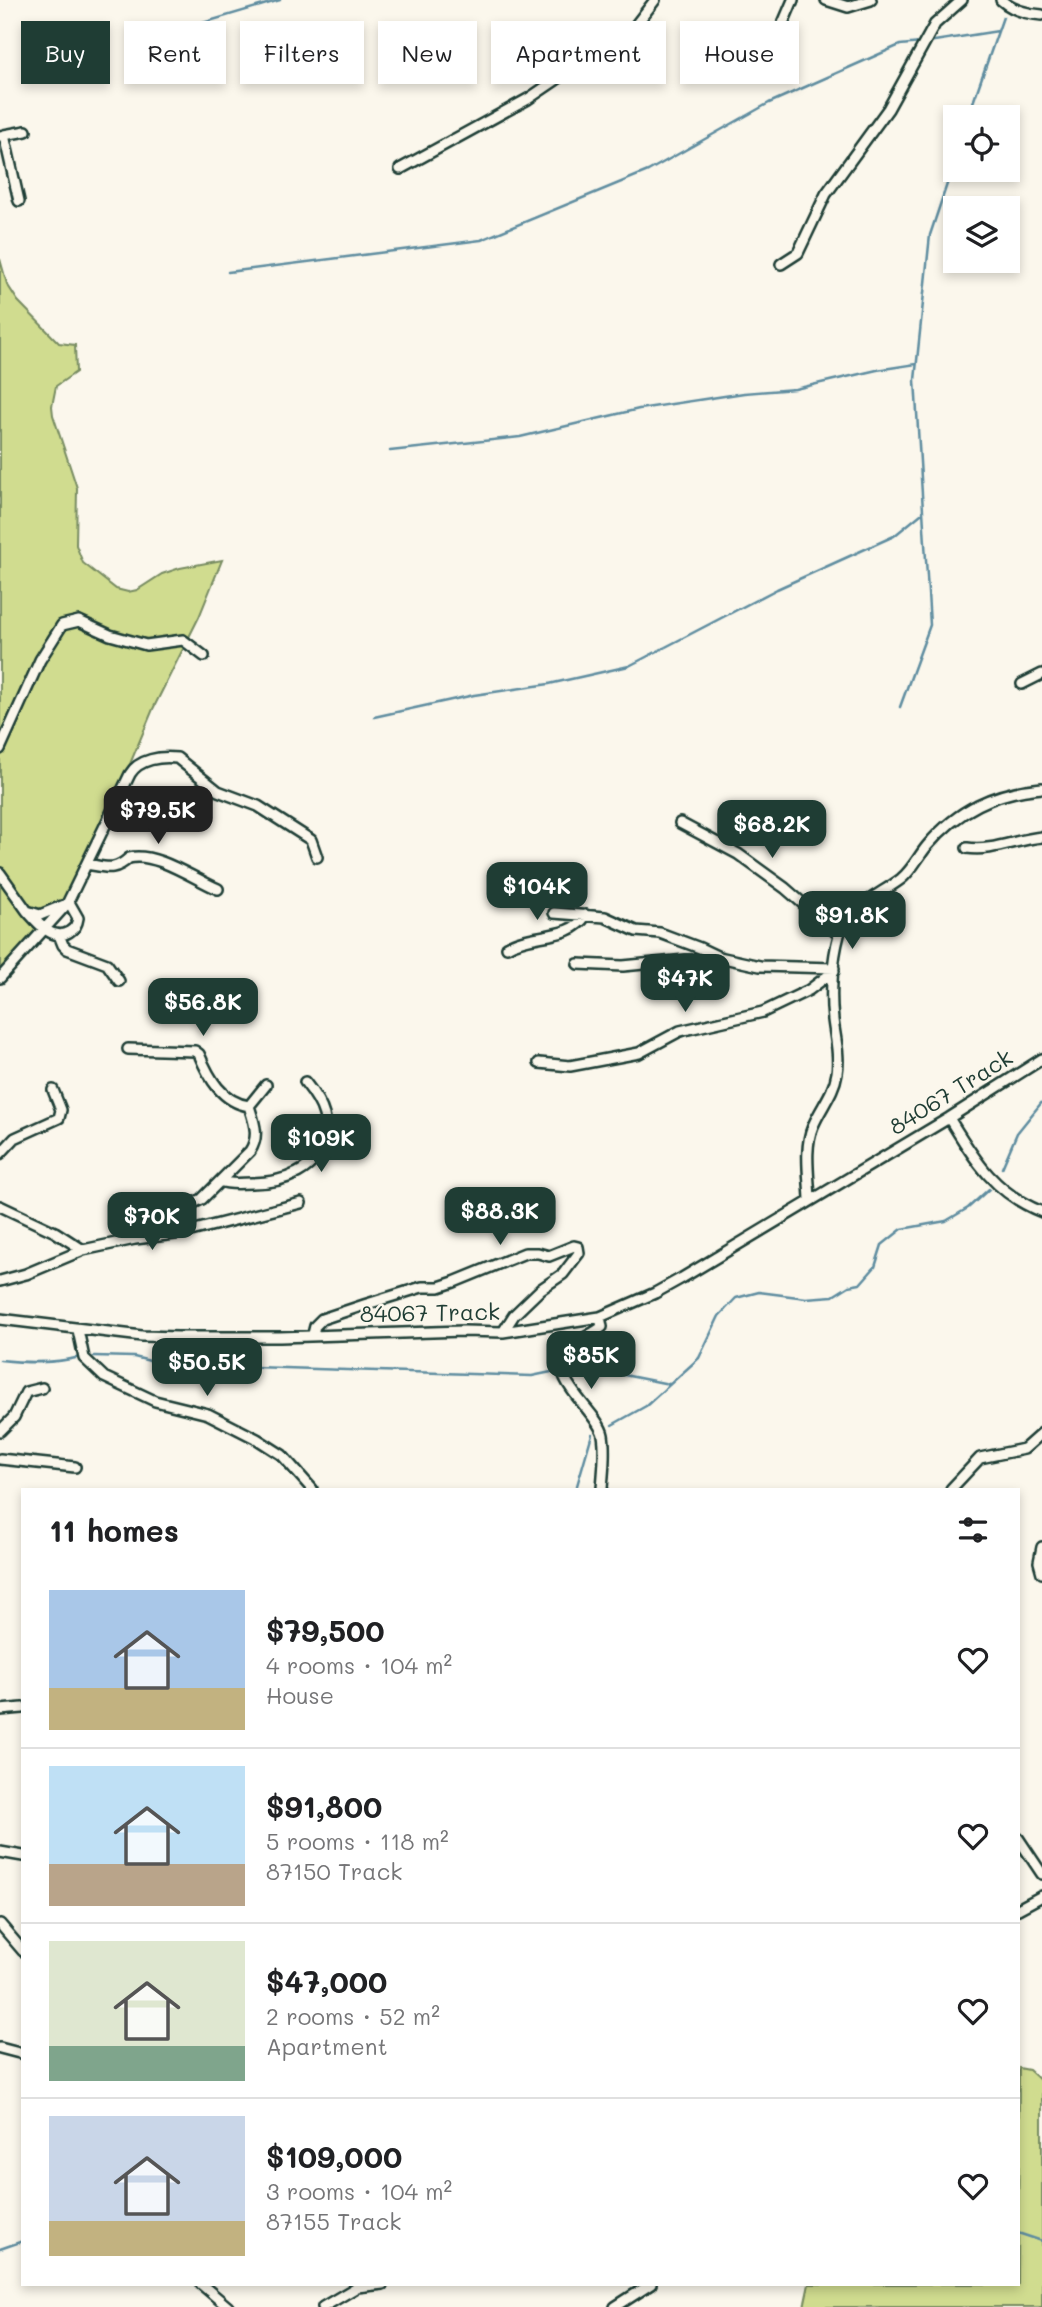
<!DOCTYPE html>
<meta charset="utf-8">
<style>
body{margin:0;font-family:Mali,sans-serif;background:#f6f6f6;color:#202124;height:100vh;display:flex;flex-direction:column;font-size:26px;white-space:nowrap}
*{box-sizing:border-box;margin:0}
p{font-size:23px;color:#757577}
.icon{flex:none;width:38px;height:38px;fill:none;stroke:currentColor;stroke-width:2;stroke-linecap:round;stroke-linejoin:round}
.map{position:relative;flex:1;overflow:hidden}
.panel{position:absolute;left:21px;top:1488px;width:999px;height:798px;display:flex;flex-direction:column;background:#fff;border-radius:0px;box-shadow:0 4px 10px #0003}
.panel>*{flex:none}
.hud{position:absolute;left:21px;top:21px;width:1001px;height:63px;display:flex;gap:14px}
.controls{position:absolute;left:943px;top:105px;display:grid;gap:14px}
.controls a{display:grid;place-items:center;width:77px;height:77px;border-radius:0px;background:#fff;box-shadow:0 4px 10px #0003;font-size:35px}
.price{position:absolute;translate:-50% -60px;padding:0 16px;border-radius:14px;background:#1f3d34;color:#fff;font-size:23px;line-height:46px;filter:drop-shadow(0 2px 4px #0008)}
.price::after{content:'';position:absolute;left:50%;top:42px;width:21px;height:16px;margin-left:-10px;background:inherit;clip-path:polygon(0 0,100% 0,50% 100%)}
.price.on{background:#222;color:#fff}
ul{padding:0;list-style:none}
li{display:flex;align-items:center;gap:21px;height:175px;padding:0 28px}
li+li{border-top:2px solid #e0e0e0}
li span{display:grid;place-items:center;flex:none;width:196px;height:140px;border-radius:0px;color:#555}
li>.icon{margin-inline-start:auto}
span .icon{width:84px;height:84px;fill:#fffc;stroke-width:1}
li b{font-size:30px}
h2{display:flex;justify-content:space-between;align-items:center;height:84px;padding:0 28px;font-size:30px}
.tag{padding:0 24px;border-radius:0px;background:#fff;box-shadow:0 4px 10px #0003;font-size:24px;line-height:63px}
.tag.on{background:#1f3d34;color:#fff}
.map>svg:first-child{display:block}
</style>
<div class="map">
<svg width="1042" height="2307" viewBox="0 0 1042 2307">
<rect width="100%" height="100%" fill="#fbf7ec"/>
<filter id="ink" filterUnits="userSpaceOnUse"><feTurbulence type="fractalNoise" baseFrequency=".0143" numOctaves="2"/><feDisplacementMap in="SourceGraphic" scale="14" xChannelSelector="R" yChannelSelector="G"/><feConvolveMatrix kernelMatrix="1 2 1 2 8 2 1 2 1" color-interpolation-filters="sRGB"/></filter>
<g filter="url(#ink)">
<!-- green -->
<path fill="#d0dc8f" stroke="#788c62" stroke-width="2" d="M0,259L7,284L18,301L59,343L75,345L76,372L56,386L52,406L53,415L77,488L76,545L83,563L116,589L128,592L137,590L162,574L180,568L222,560L199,617L153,709L122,783L66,900L57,912L0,969Z
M1019,2068L1029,2070L1042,2082V2307H804L809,2284H1018Z"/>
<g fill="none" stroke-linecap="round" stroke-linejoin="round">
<!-- stream -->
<path stroke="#5f8da0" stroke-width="2.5" d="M169,33L280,0
M928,42L998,31
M968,117L1003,17
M228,272L481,240L648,171L769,103L900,45L921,43
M390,451L520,437L639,409L744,393L795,389L877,370L916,364
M900,707L930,625L915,380L930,235L956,157
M374,717L474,695L549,684L629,666L777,589L894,536L921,514
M1002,1168L1017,1133L1042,1102
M94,1356L134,1357L162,1364L532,1376L556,1371
M0,1360C27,1363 53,1364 80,1357
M569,1368L604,1371L669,1384
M612,1425L646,1406L699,1358L719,1316L736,1298L759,1292L806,1298L833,1296L849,1286L860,1284L875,1267L882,1245L902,1229L946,1221L968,1208L989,1189
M576,1489L592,1434
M1018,2233L1042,2241
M0,2249L23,2241"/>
<!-- minor casing -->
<g stroke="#1f3d34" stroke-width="14">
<path id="minor" d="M826,0L848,7L871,0
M1001,0C1012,10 1027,14 1042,15
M775,42L793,0
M4,135L26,131
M0,136L4,135L19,201
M400,169L528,99L578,65L612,45L635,26L655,0
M781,264L798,253L826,194L888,109L935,24L962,0
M1022,684L1042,674
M0,749L40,660L62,625L79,621L110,635L146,645L183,640L204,656
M680,823L738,854L785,888L839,935
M967,848C992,852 1017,839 1042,837
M87,864C106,867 114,872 129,858C155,851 194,879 218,889
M0,873L27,911
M67,904H70L78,918C77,925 75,928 69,932C52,942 37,922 27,911L40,915Z
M554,913L605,917L636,931L660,933L700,948L719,957L760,966L834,968
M59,935L63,945L67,949L107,964L119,981
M507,947C531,932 570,941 586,915
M578,964L623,966L717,957
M0,978L67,904L130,774C139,759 161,756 177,758L218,791L258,806L311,840L317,857
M128,1049L195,1051L199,1054C209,1078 222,1102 249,1106
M539,1063L570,1066L639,1053L680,1031L763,1012L809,990L834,971
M949,1118C975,1160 994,1193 1042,1212
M0,1154L15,1138L59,1118L61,1110L53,1090
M220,1181C230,1185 242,1183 252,1183C283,1183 319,1171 324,1137C325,1130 326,1122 324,1115C321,1103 313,1092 305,1082
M810,1199C809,1176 804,1147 813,1126C821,1107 834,1093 837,1073C840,1055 835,1037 833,1020C830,994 832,961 839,935C846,908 880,895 901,879C912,870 918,857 927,846C958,809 995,792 1042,788
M0,1206L55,1232L83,1250
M121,1238L202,1199L250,1151C260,1136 254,1122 249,1106L266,1085
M0,1281L26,1274L83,1250L135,1239L183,1233L301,1203
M600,1317L602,1327C592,1335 574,1341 567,1351C546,1379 598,1411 603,1435C606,1452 603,1472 602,1489
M0,1319L142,1336L178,1337H280L463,1331L503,1332L600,1317L655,1293L682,1278L949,1118L1042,1059
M78,1330L84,1358L104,1377L155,1401L208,1414L257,1439L282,1455L312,1489
M313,1334L315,1326L322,1319L364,1305L422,1287H439L454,1282L525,1253H538L549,1256L574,1246L578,1247L579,1253L563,1274L541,1289L514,1315L503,1332
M0,1431L14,1417L26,1392L42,1388
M0,1459L75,1467
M951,1489L980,1458L1024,1449L1042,1433
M1042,1547L1039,1562L1042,1573
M0,1710L23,1708
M1018,1838L1042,1874
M0,1852L23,1856
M1018,1909L1042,1896
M0,1924L23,1951
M0,2048L23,2054
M201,2284L228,2307
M323,2307L357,2287L383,2284
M615,2307L651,2284"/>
</g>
<!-- minor -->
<use href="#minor" stroke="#fbf7ec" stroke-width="9"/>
</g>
</g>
<g text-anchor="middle" stroke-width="5" stroke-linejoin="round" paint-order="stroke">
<!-- street labels -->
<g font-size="23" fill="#1f3d34" stroke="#fbf7ec">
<text transform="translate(951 1092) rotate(-32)" y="8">84067 Track</text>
<text transform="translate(430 1313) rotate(-1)" y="8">84067 Track</text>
</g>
</g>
</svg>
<div class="controls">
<a><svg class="icon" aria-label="locate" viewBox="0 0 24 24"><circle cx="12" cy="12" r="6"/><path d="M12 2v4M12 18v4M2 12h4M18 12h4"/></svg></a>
<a><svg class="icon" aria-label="layers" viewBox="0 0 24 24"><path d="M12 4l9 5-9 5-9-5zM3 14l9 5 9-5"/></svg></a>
</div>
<b class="price on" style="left:158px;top:846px">$79.5K</b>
<b class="price" style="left:772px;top:860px">$68.2K</b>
<b class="price" style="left:537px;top:922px">$104K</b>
<b class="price" style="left:852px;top:951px">$91.8K</b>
<b class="price" style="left:685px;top:1014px">$47K</b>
<b class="price" style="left:203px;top:1038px">$56.8K</b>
<b class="price" style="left:321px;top:1174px">$109K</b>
<b class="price" style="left:500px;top:1247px">$88.3K</b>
<b class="price" style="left:152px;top:1252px">$70K</b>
<b class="price" style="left:591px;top:1391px">$85K</b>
<b class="price" style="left:207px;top:1398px">$50.5K</b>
<div class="hud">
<a class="tag on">Buy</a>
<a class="tag">Rent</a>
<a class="tag">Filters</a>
<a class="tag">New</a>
<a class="tag">Apartment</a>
<a class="tag">House</a>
</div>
<section class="panel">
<h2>11 homes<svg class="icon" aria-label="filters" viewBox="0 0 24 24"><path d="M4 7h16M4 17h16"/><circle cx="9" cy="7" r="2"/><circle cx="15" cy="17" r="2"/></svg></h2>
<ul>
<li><span style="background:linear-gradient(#a9c7e8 70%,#c2b280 0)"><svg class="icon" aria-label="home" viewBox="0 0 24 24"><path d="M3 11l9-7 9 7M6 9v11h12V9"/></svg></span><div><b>$79,500</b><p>4 rooms · 104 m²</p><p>House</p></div><svg class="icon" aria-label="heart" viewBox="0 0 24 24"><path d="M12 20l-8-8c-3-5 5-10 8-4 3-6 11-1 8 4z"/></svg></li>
<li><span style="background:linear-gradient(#bfe0f5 70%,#b9a48a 0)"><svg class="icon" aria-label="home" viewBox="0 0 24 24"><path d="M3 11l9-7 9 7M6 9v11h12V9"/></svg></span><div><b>$91,800</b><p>5 rooms · 118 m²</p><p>87150 Track</p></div><svg class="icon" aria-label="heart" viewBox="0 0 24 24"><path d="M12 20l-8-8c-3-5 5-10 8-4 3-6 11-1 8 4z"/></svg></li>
<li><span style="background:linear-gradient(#dfe7d0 75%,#7fa58c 0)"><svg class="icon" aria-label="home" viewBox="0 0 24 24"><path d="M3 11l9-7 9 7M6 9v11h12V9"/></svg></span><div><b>$47,000</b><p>2 rooms · 52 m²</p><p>Apartment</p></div><svg class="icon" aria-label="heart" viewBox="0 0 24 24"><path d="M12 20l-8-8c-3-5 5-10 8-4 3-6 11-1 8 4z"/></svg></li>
<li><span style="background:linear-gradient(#c9d6e8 75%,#c2b280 0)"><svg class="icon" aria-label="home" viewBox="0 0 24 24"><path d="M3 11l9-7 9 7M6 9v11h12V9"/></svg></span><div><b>$109,000</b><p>3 rooms · 104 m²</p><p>87155 Track</p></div><svg class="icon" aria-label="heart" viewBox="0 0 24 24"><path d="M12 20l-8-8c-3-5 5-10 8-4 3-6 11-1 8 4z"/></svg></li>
</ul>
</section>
</div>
